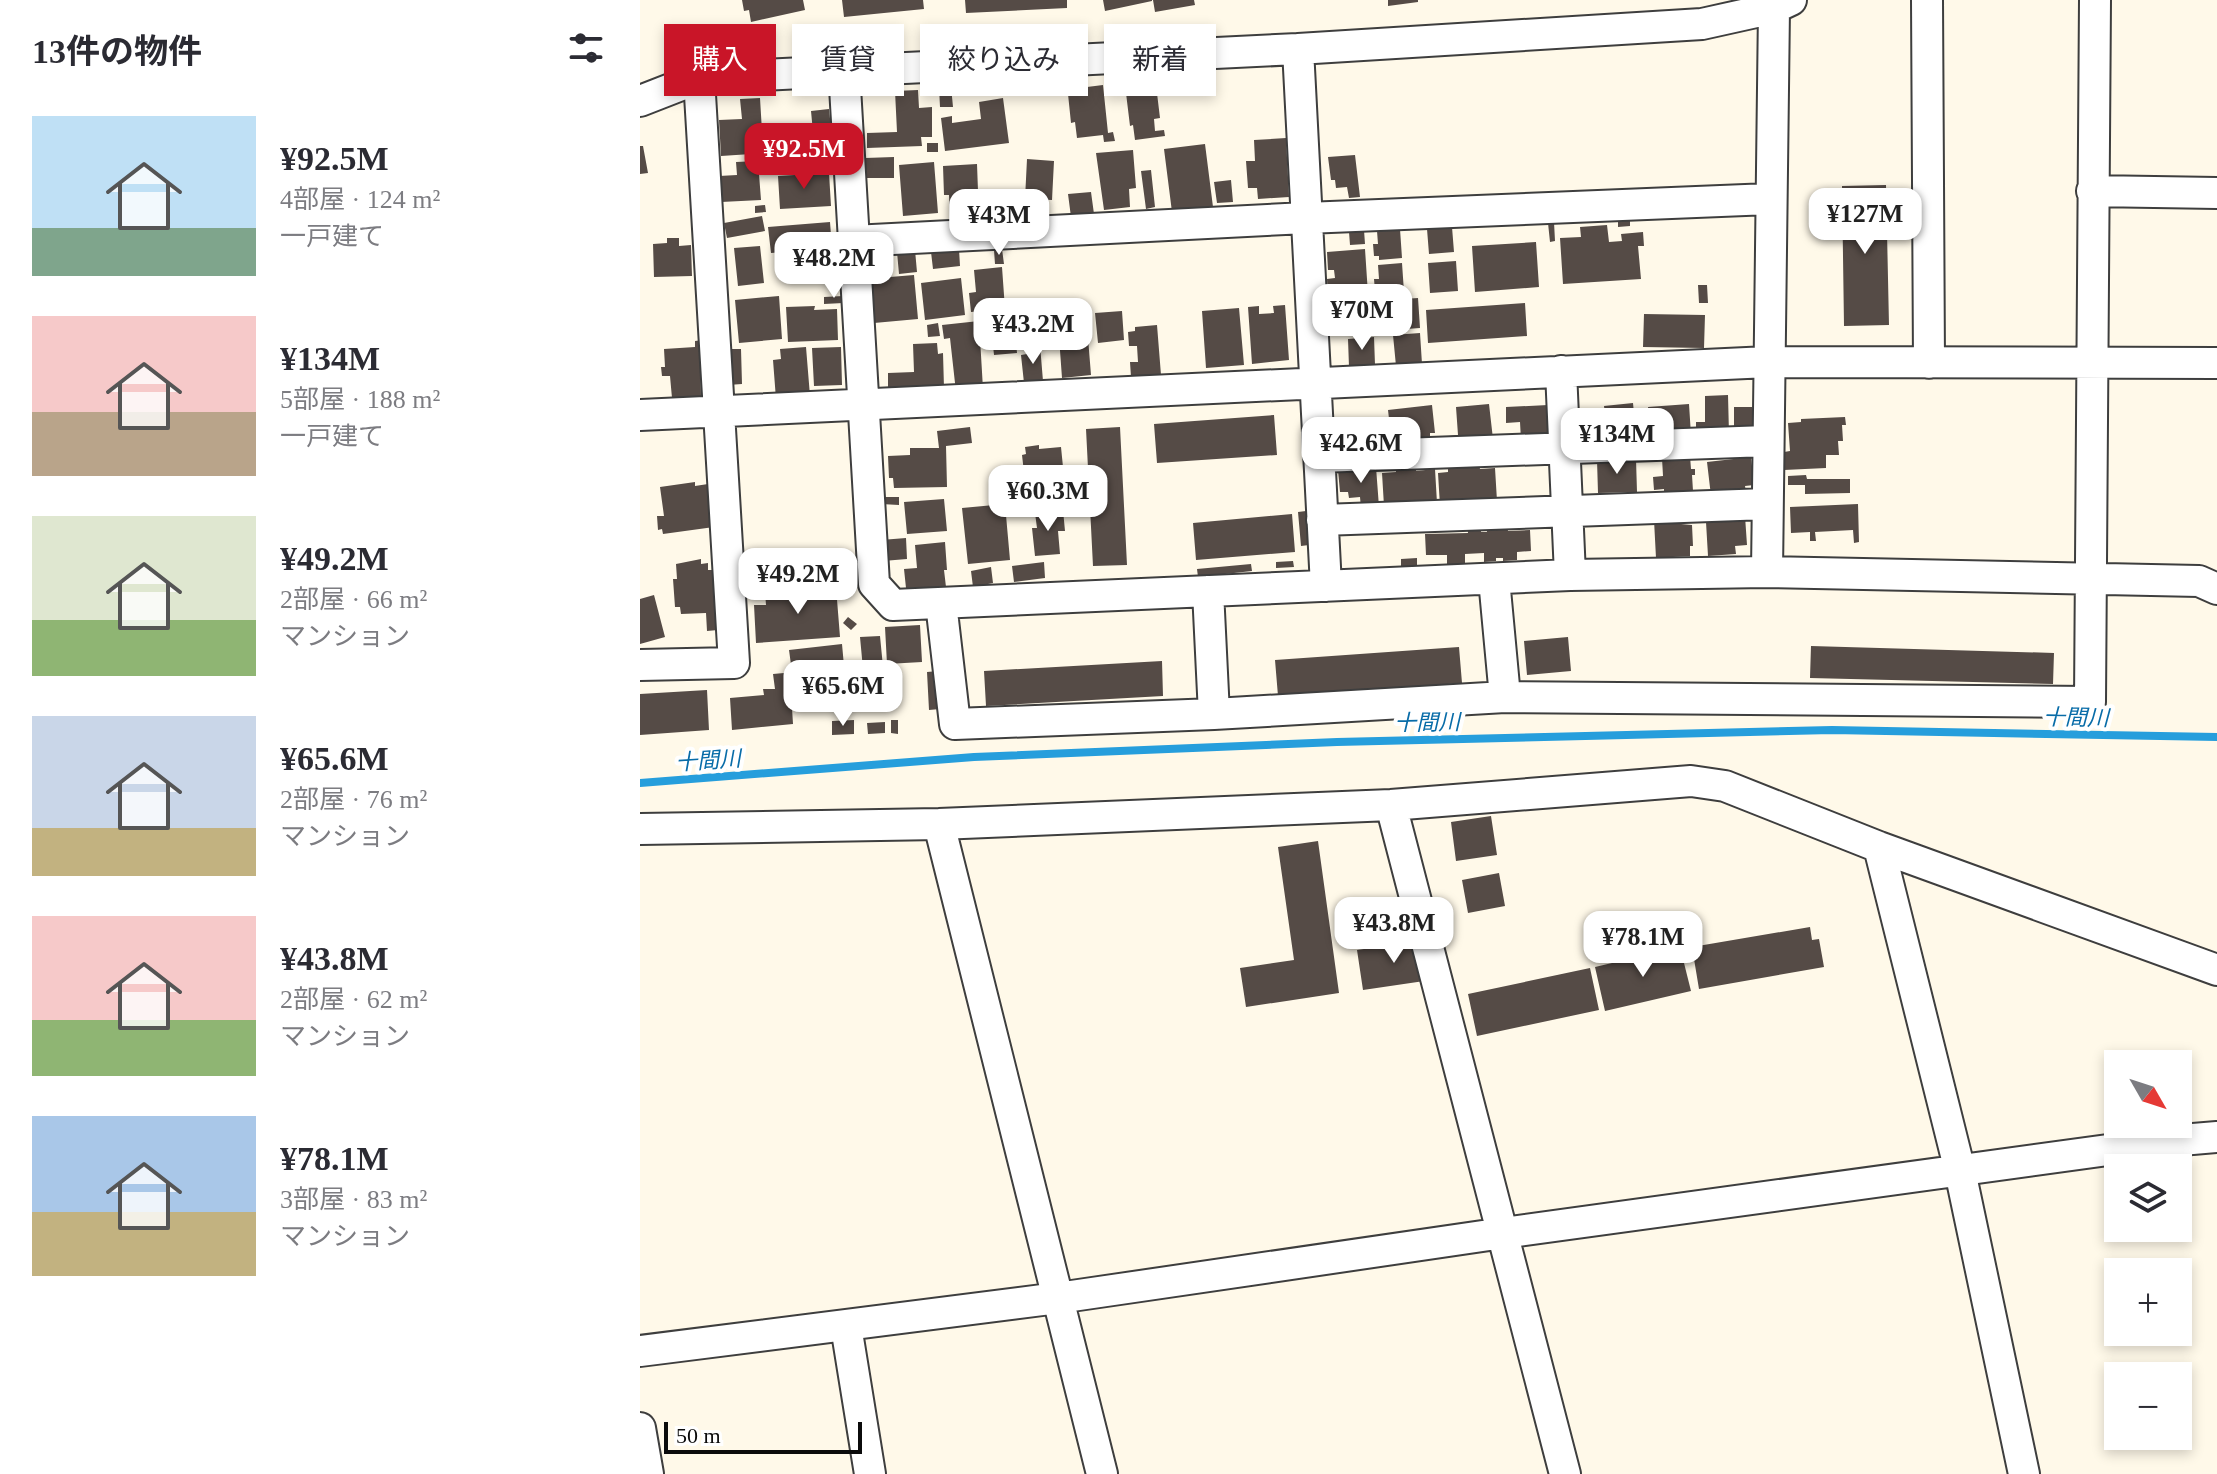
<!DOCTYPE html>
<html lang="ja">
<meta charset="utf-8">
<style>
body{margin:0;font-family:"Times New Roman","Noto Sans JP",serif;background:#f7f7f7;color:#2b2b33;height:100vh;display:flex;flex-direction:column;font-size:30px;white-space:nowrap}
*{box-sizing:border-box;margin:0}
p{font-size:26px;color:#7c7c81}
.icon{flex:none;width:44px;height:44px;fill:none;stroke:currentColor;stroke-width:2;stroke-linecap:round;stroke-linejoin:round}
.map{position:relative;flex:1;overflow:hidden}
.panel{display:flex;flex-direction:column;background:#fff;width:640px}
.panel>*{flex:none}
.hud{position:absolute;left:24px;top:24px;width:760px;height:72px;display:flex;gap:16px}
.needle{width:52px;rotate:129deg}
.tools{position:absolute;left:1464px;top:1050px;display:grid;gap:16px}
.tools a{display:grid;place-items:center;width:88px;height:88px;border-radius:0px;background:#fff;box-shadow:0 4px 12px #0003;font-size:40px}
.scale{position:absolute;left:24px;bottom:20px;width:198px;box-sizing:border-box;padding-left:8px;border:4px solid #0b0b0b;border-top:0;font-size:22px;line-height:28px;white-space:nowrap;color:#0b0b0b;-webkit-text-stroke:6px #fff;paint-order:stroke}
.price{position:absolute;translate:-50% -68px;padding:0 18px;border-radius:16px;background:#fff;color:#222;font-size:26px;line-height:52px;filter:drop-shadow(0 2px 4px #0008)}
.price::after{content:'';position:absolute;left:50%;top:48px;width:24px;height:18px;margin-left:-12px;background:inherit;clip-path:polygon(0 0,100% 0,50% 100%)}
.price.active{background:#c91528;color:#fff}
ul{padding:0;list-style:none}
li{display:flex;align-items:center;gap:24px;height:200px;padding:0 32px}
li span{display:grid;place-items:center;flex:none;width:224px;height:160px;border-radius:0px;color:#555}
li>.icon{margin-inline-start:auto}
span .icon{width:96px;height:96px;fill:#fffc;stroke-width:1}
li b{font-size:34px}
h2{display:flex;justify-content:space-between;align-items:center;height:96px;padding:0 32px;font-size:34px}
.tag{padding:0 28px;border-radius:0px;background:#fff;box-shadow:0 4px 12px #0003;font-size:28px;line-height:72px}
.tag.active{background:#c91528;color:#fff}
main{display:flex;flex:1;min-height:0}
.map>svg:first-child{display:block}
</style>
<main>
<section class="panel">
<h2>13件の物件<svg class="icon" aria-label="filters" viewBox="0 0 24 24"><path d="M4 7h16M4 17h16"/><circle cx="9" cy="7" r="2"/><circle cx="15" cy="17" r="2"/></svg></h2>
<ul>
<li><span style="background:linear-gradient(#bfe0f5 70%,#7fa58c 0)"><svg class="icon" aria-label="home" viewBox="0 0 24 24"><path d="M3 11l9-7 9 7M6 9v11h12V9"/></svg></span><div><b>¥92.5M</b><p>4部屋 · 124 m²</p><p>一戸建て</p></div></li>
<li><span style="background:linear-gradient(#f6c9c9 60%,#b9a48a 0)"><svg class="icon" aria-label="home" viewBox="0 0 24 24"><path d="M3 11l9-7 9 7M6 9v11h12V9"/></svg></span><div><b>¥134M</b><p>5部屋 · 188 m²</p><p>一戸建て</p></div></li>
<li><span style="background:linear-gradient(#dfe7d0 65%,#8fb573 0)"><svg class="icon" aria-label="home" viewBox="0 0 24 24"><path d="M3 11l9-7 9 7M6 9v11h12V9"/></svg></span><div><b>¥49.2M</b><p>2部屋 · 66 m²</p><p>マンション</p></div></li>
<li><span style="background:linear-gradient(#c9d6e8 70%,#c2b280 0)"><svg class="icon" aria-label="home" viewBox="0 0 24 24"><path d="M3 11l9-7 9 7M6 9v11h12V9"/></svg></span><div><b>¥65.6M</b><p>2部屋 · 76 m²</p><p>マンション</p></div></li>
<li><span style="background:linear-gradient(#f6c9c9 65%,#8fb573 0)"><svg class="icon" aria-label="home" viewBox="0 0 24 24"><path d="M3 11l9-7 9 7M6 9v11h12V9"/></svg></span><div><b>¥43.8M</b><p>2部屋 · 62 m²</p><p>マンション</p></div></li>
<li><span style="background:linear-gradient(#a9c7e8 60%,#c2b280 0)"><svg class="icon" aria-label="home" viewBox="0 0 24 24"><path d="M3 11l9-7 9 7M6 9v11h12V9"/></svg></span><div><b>¥78.1M</b><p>3部屋 · 83 m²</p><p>マンション</p></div></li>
</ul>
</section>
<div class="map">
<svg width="1577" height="1474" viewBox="0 0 1577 1474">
<rect width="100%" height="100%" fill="#fff9e9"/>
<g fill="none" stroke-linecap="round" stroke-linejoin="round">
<!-- stream -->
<path stroke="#269edc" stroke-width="8" d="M0,783L334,757L697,742L1192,730L1577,737"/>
</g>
<!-- building -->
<path fill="#554b46" d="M102,0H163L165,10L111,22L109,10L104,11Z
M202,0H283L284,9L204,17Z
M325,0H427V8L326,13Z
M463,0H512V1L465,11Z
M513,0H554L555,5L515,12Z
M748,0H778V2L748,6Z
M463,85L468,133L473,132L475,141L464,142L463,135L437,138L435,122L431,123L428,94L432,93L431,89Z
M516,85L520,118L514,119L515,131L524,130L525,136L495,140L493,125L490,126L486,93L490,92L489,88Z
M311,86L313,107H300L299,87Z
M278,90L279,108L292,107V137H281L282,146L227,148V133L257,132L255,91Z
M120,98L123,148H110L111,154L81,156L79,120L102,119L100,99Z
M363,98L369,143L305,151L301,118L312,116V123L341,119L339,102Z
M189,109L194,157L138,163L135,136L173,132L171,111Z
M646,138L649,197L618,199L617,188H608L606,161H615L614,140Z
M287,143H298V152H287Z
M565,144L573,207L532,212L524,149Z
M0,146H3L8,173L0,174Z
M493,150L496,188L489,189L490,207L464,210L456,153Z
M715,155L720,197L709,198L707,187L696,188L695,180H691L688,157Z
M254,157V178H225V158Z
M387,159L414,161L412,200L385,199Z
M118,161L121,200L81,202L79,176L97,175L96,162Z
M294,162L298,213L263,216L259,165Z
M337,164L339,218L310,219L309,195H304L303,166Z
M511,170L515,207L506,209L501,171Z
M189,173L191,206L140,209L138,176Z
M591,180L593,202L577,203L574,182Z
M1246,185L1249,325L1204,326L1202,186Z
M451,192L454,214L431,217L428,194Z
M125,205L126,212L115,213V206Z
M122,216L125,231L87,238L84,223Z
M978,221H990V226L978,227Z
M190,222L192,248L131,253L128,227Z
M914,222L915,241L910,242L908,223Z
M967,225L969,242L982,241L981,234L1003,232L1004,246H998L1001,279L923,284L920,238L941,237L940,227Z
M812,227L814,252L789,254L787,229Z
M760,229L762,258L739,260V256H734L733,244H738L737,231Z
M724,230L725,244L710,245L709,232Z
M27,238H39V246L51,245L52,276L14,277L13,244L27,243Z
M896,242L899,287L835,292L832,246Z
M120,246L124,283L98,286L94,248Z
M319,249L320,266L293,269L291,252Z
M362,249L364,264H355L354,250Z
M725,249L728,294L688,297L687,279L695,278L694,270H688L687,252Z
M275,250L277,272L259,274L257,252Z
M816,261L818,291L790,293L788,263Z
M762,263L764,292L740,294V290L735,291L734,279H739L738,265Z
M249,266L250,277L274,275L278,319L234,323L230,273L241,272L240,267Z
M362,267L365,309L331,312L329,293L336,292L334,270Z
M321,278L325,315L285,320L281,283Z
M1058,285H1067L1068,303H1059Z
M139,296L142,339L99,343L95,300Z
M203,296V303L184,304V297Z
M778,298L780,328L752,330L750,300Z
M702,300L703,311L690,313L689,301Z
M730,301L732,329L704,331V318H708V303Z
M885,303L887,336L788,343L786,310Z
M645,305L649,360L612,364L608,307L619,306V314L634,313L633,306Z
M175,306L174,310L197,309L198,340L148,342L146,307Z
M599,308L604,365L566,368L562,311Z
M482,311L484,340L458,343L455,313Z
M446,313L451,375L422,378L418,323L439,321L438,314Z
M1004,314L1065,315L1064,348L1003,347Z
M374,319L377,353L354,355L352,336H348L347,322Z
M339,321L343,389L316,392L310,338L304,339L302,325Z
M298,323L300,336L288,337L287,325Z
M517,325L521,375L491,377L490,362H498L497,346H489L488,332L495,331V327Z
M780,333L782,364L756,366L753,335Z
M734,337L735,365L709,367L708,339Z
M63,340L65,354H60L61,396L32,398L30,376H22L21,367H25L24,349L55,347V341Z
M297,343L298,354L303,353L304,388L248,390V373L274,372L273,344Z
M392,345H400L403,381L384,383L381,355L393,353Z
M166,347L170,396L136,399L133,360L141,359L140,349Z
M201,347L202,385L174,386L172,348Z
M87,349H101L102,384L88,385Z
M1088,395L1089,434L1056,435V422H1065V396Z
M993,403L996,434L948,439L947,416L965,414L964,406Z
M849,404L853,439L801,444L800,437L818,435L816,407Z
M1049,404L1051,435L1011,438L1008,407Z
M792,405L795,433H790V441L752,445L748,410Z
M908,405L909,439L881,440L880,422L866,423V407Z
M1094,407H1112V432L1094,433Z
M634,415L637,455L517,463L514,424Z
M1205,417L1206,425H1202L1203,441H1198L1199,455H1186V468L1144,470V452L1150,451L1148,423L1161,422V419Z
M725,421L726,425H736L737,447L701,449L700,426H708V422Z
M330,427L332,443L306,446L307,487L254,488L253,478H249L248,456L270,455V448H299L297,431Z
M480,427L487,565L453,566L446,429Z
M399,445V449L421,447L424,477L385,481L382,455L386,454L385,447Z
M1050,456L1051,469H1055V475H1052L1053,491L1024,493V489L1014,490L1013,477L1023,476L1022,458Z
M1111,457L1114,485L1105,486L1106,492L1071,496L1067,462Z
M996,459L997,492L958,493L957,460Z
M776,465V471L795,469L797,503L744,506L742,473L756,472V466Z
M839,465L840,469L855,468L857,501L800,506L798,473L808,472V468Z
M736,467L739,507L721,508L720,497L709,498L708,492H700L698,470Z
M1166,475L1167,479H1210V493L1165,494V485H1148V476Z
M55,482V486L68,484L74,527L23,534L22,529L18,530L17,516H24L20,487Z
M242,497H259V505L241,504Z
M304,499L307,531L267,534L264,502Z
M365,504L370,560L328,564L322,508Z
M1218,504L1219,542L1214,543L1213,530L1175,532L1176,541H1170V532L1151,533L1150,507Z
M423,510L425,531H418L420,554L395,556L392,528H397L395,513Z
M666,511L669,545L661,546L658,512Z
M652,514L655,552L556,560L553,523Z
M1105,516L1107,545L1095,546L1096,554L1068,556L1066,522H1070V517Z
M1030,519V523L1052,525L1053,546H1050V556L1016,558L1014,520Z
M841,523V532H847L846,525L867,524L868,531L890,530L891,551L877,552V560L863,561V558H856V561L844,562V553L825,554V565L807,566V555H786L785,534L828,533L827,524Z
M266,538L267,559L243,561L241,540Z
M305,542L307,570H304L306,587L266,588L264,569L277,568L275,545Z
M777,558V566L761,567V559Z
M61,559V564L68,563V570H74L78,630L67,631L66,613L41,614L40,607H35L33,579H37L36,564Z
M653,561L654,567L636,568V562Z
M404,562L405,578L374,582L372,566Z
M611,564L612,571L558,577L557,569Z
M351,567L353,583L333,587L331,571Z
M196,587L200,637L116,643L114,605H126L125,592Z
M14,595L25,637L0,644V599Z
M208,617L217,624L211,630L203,623Z
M280,625L282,662L247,664L245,627Z
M240,636L243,667L223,669L220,637Z
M928,637L931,671L887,675L884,641Z
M202,644L204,666L152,672L149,650Z
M1171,646L1414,653L1413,684L1170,678Z
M819,647L822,683L638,696L635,660Z
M522,661L523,696L346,706L344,671Z
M298,671L300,709L289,710L287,672Z
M144,673L145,693L151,692L153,724L92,730L90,698L124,695L123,689H135L133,674Z
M67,690L69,730L0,735V694Z
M214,720V734L192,735V721Z
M251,720H258V734L251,733Z
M245,722V733L228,734L227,723Z
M851,816L857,855L816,861L811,822Z
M678,841L699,993L606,1007L600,968L654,960L638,847Z
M859,873L865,906L828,913L822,880Z
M1170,927L1172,940L1179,939L1184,967L1059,989L1052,947Z
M785,940L791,980L723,990L717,950Z
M1040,947L1051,991L965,1011L955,967Z
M950,968L959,1010L837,1036L828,994Z"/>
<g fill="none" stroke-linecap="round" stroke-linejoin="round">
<!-- street casing -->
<g stroke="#3e3e3e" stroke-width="34">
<path id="street" d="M1287,0L1289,363
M658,49L686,586
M204,70L234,584L253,605L930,575L1127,572L1559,581L1577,589
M0,101L59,78L658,49L1062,24L1134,8L1151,0
M1452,191L1577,193
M213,241L666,218L1130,199
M921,371L930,575
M0,415L1128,362L1577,363
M679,457L1127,441
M682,520L1127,504
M1127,572L1134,8
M854,579L865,697
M568,591L574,714
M301,603L315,724L574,714L865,697L1450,702L1455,0
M0,665L94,663L59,78
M751,805L925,1474
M299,824L462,1474
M0,829L299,824L751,805L1051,781L1085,786L1239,847L1577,970
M1239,847L1320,1171L1384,1474
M206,1326L230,1474
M0,1351L418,1298L863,1233L1541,1140L1577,1137
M0,1428L8,1474"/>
</g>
<!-- street -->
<use href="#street" stroke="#fff" stroke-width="30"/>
</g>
<g text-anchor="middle" stroke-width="8" stroke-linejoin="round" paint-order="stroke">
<!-- water labels -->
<g font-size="22" font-style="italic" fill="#086ca8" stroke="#fff">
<text transform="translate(1436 717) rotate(1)" y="8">十間川</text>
<text transform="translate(787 722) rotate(-1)" y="8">十間川</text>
<text transform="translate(68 760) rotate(-4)" y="8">十間川</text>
</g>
</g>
</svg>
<div class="tools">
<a><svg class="needle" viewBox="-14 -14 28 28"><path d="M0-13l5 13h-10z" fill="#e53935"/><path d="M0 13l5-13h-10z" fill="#7c7c81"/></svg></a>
<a><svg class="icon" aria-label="layers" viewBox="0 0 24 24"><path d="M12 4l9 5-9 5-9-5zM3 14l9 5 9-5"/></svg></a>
<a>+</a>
<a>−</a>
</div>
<div class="scale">50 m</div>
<b class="price active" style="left:164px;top:191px">¥92.5M</b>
<b class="price" style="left:1225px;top:256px">¥127M</b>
<b class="price" style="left:359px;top:257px">¥43M</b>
<b class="price" style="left:194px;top:300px">¥48.2M</b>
<b class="price" style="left:722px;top:352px">¥70M</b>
<b class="price" style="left:393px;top:366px">¥43.2M</b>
<b class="price" style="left:977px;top:476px">¥134M</b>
<b class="price" style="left:721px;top:485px">¥42.6M</b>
<b class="price" style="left:408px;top:533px">¥60.3M</b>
<b class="price" style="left:158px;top:616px">¥49.2M</b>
<b class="price" style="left:203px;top:728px">¥65.6M</b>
<b class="price" style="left:754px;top:965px">¥43.8M</b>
<b class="price" style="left:1003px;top:979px">¥78.1M</b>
<div class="hud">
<a class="tag active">購入</a>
<a class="tag">賃貸</a>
<a class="tag">絞り込み</a>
<a class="tag">新着</a>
</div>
</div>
</main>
